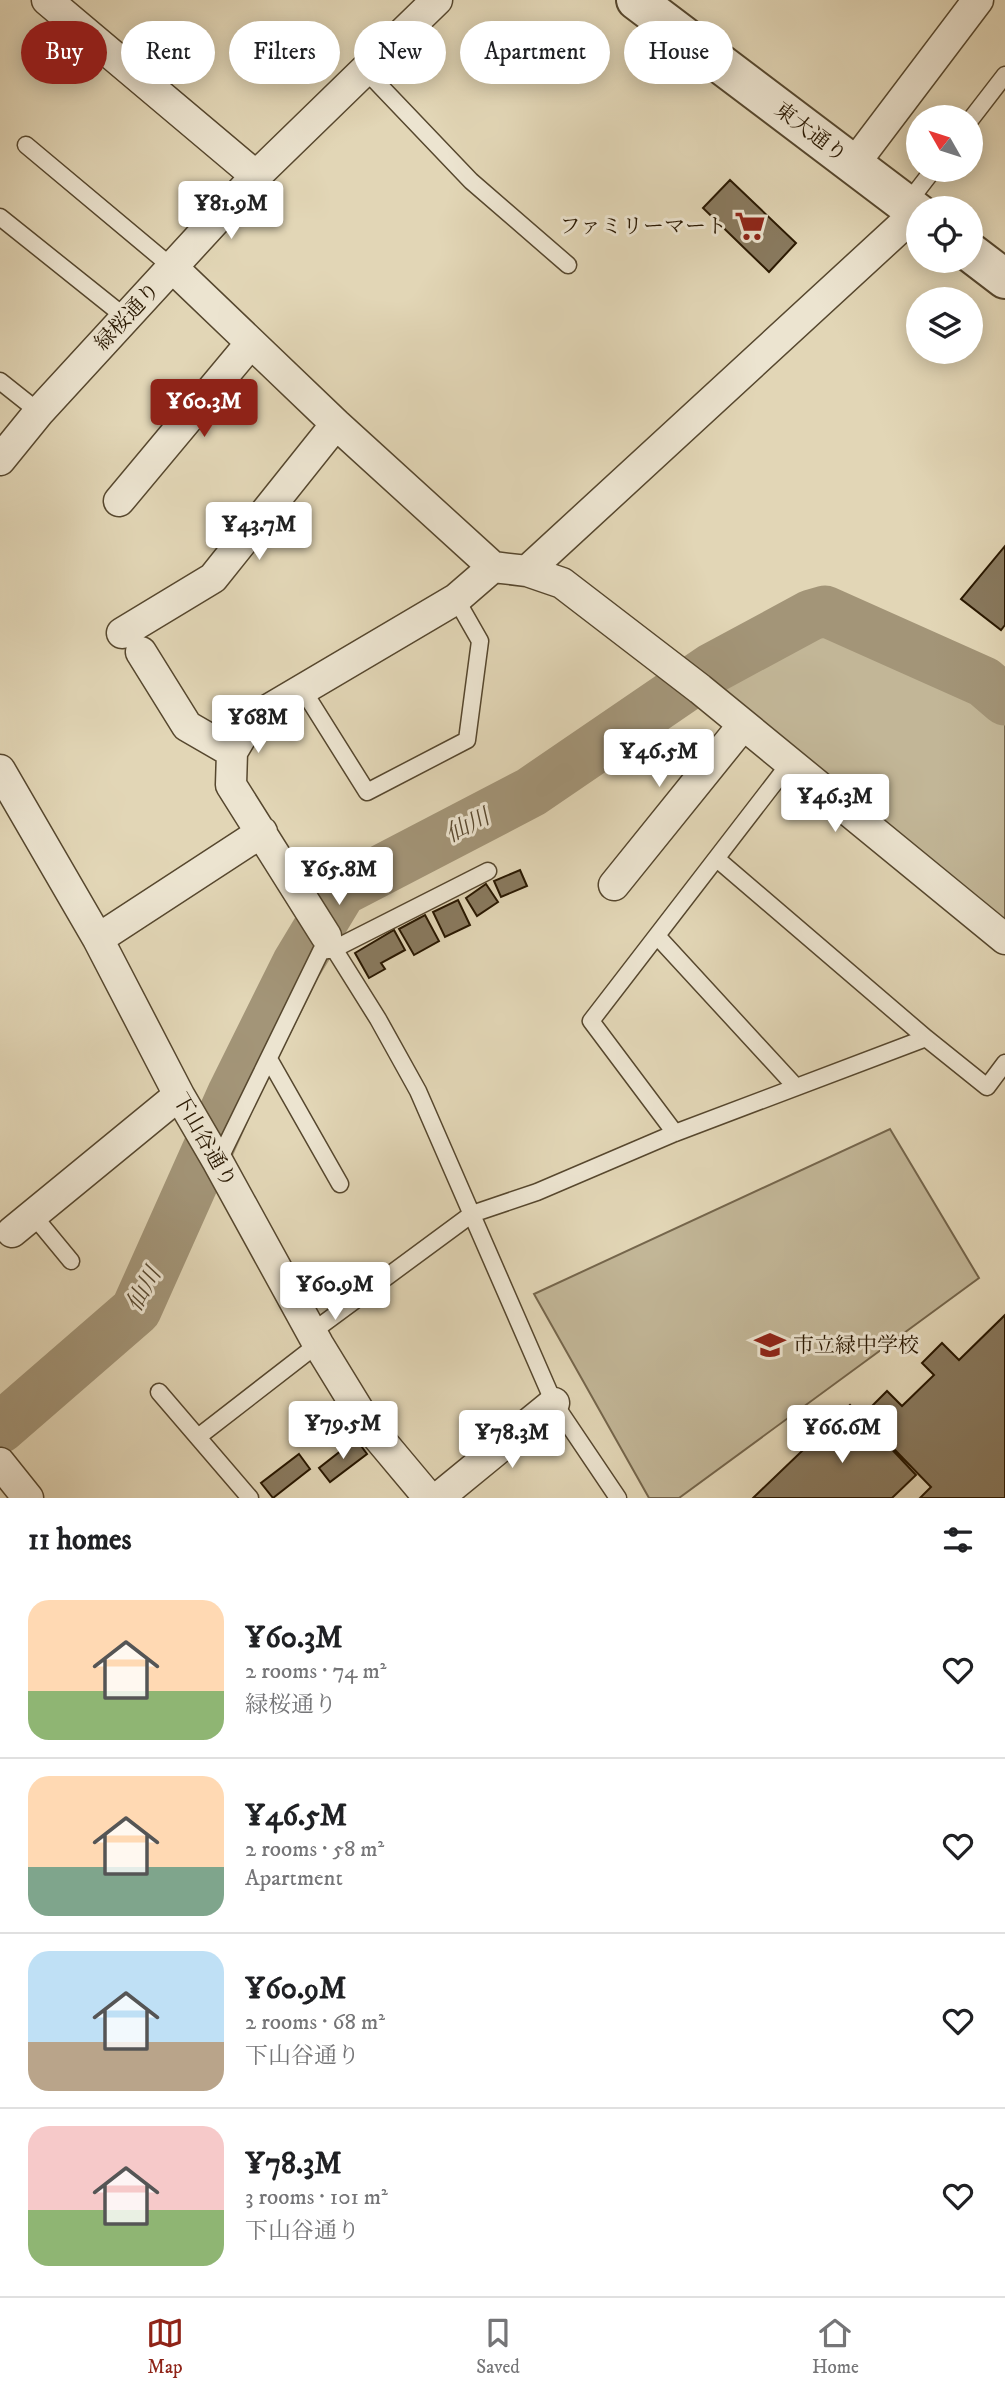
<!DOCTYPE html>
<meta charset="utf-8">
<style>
body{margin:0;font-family:"IM FELL DW Pica","Noto Serif JP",serif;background:#f6f6f6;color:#202124;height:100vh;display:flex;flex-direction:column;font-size:26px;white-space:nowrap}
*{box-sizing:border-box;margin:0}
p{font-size:23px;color:#757577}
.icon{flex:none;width:38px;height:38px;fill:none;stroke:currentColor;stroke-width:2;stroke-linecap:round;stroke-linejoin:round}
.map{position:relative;height:1498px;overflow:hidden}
.side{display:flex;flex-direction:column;background:#fff;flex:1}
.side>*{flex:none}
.banner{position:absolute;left:21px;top:21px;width:964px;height:63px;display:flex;gap:14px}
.needle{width:46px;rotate:309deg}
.controls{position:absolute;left:906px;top:105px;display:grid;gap:14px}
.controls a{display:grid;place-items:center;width:77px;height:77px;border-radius:50%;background:#fff;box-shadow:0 4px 18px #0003;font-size:35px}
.price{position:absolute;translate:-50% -60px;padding:0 16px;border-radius:7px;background:#fff;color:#222;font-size:23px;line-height:46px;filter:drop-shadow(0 2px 4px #0008)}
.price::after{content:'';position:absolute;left:50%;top:42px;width:21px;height:16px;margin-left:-10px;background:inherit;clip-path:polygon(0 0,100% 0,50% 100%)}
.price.active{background:#8f2418;color:#fff}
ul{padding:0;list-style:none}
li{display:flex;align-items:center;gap:21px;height:175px;padding:0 28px}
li+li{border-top:2px solid #e0e0e0}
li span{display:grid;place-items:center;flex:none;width:196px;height:140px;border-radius:21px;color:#555}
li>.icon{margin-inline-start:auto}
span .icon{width:84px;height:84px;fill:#fffc;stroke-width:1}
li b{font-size:30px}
h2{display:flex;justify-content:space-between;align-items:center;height:84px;padding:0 28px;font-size:30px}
.chip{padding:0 24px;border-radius:32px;background:#fff;box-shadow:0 4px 18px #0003;font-size:24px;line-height:63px}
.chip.active{background:#8f2418;color:#fff}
.tabs{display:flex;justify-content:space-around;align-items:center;height:98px;border-top:2px solid #e0e0e0;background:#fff;font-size:19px;color:#757577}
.tabs a{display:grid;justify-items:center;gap:4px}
.tabs .active{color:#8f2418}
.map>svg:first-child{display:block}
</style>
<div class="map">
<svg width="1005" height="1498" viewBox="0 0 1005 1498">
<rect width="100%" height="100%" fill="#e2d6b6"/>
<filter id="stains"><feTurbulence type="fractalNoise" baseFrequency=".00286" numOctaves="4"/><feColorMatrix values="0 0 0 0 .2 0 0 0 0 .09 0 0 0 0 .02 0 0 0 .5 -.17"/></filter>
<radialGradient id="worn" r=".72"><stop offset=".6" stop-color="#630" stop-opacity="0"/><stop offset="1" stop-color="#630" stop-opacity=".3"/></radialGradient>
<!-- green -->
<path fill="#c2b697" stroke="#75664c" stroke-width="2" d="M820,625L985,696L1005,714V925L714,685Z
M890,1129L979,1278L679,1498H649L534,1294Z"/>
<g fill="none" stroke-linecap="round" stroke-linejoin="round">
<!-- river -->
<path stroke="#a39578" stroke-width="51" d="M0,1428L136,1310L233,1093L297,964L341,891L531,792L711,669L811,615L825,611L984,682L1005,700"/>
</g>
<!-- building -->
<path fill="#897a5f" stroke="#281700" stroke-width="2" d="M730,180L796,243L769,272L703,208Z
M1005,546V625L1001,630L961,599Z
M520,870L527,886L501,897L494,881Z
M486,884L498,902L477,916L466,898Z
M458,900L470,925L445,937L433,912Z
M425,915L439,941L414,955L399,929Z
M394,930L405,950L381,963L385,969L369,978L355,953Z
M1005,1315V1498H920L931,1487L862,1416L887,1391L902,1406L934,1375L922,1363L942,1343L959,1360Z
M850,1405L916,1475L892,1498H753Z
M356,1439L367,1454L330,1482L319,1468Z
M299,1454L310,1469L273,1498L261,1483Z"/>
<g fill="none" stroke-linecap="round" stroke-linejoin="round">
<!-- service casing -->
<g stroke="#56472e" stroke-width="19">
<path id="service" d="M365,70L471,181L568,265
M971,119L1005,75
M26,145L173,268
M906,205L933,170
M0,217L125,317
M0,381L39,412
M303,690L367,792L467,740L480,641L456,599
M717,859L926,1038L987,1087L1005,1063
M326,936L378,1019L418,1091L554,1403L618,1498
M658,937L796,1087
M269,1059L340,1184
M675,1133L591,1021L789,764
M218,1162L321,951L334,949L488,871
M33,1215L71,1261
M312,1332L472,1214L537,1192L675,1133L926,1038
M159,1392L250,1498
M198,1437L318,1344"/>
</g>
<!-- minor casing -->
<g stroke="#56472e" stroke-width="33">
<path id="minor" d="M47,0L256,176
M854,164L978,0
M173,268L336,424L493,567L527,571L562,583L700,689L1005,939
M0,460L39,412L256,176L437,0
M119,501L250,344
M527,571L917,212
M122,633L213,578L336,424
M141,652L187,726L232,752L231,785L326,936
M232,752L251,720L456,599L493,567
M0,770L98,939L179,1095L218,1162L318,1344L367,1424L429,1498
M614,885L743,725
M98,939L262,832
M12,1232L179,1095
M0,1463L28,1498
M438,1498L554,1403"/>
</g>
<!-- tertiary casing -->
<g stroke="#56472e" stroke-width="42">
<path id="tertiary" d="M636,0L919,214
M971,253L1005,279"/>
</g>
<!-- service -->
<use href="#service" stroke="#ece4d0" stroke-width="16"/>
<!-- minor -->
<use href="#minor" stroke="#ece4d0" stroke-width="30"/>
<!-- tertiary -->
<use href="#tertiary" stroke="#ece4d0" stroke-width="38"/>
</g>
<!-- icons -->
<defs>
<g id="supermarket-bare" transform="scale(2.415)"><path d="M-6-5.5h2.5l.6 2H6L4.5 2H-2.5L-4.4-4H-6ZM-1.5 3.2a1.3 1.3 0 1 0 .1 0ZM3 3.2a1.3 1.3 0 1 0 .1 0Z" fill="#8f2418" stroke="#ece4d0" stroke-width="2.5" paint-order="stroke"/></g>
<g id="school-bare" transform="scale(2.415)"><path d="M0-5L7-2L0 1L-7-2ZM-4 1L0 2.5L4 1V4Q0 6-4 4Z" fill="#8f2418" stroke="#ece4d0" stroke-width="2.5" paint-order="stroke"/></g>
</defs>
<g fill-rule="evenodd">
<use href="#supermarket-bare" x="750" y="226"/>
<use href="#school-bare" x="770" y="1345"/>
</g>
<g text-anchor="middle" stroke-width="6" stroke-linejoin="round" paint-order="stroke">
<!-- street labels -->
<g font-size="21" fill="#281700" stroke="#ece4d0">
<text transform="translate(811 132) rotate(37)" y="7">東大通り</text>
<text transform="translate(127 316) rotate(-47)" y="7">緑桜通り</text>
<text transform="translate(205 1140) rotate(60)" y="7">下山谷通り</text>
</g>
<!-- poi labels -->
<g font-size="21" fill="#281700" stroke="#ece4d0" text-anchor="end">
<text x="727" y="233">ファミリーマート</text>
<text x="793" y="1352" text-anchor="start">市立緑中学校</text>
</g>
<!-- water labels -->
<g font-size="23" font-style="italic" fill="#594930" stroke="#ece4d0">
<text transform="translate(467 825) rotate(-27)" y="8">仙川</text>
<text transform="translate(143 1289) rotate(-61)" y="8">仙川</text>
</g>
</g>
<rect width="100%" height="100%" filter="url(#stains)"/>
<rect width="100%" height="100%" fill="url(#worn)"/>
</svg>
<div class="controls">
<a><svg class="needle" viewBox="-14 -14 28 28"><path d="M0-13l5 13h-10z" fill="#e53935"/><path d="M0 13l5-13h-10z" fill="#757577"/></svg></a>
<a><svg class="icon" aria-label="locate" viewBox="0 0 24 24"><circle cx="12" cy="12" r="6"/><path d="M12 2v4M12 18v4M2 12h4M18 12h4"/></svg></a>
<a><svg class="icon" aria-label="layers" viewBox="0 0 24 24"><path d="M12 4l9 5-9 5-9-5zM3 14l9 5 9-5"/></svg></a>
</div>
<b class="price" style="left:231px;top:241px">¥81.9M</b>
<b class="price active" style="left:204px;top:439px">¥60.3M</b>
<b class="price" style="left:259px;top:562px">¥43.7M</b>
<b class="price" style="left:258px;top:755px">¥68M</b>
<b class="price" style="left:659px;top:789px">¥46.5M</b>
<b class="price" style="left:835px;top:834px">¥46.3M</b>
<b class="price" style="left:339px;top:907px">¥65.8M</b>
<b class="price" style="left:335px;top:1322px">¥60.9M</b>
<b class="price" style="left:343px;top:1461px">¥79.5M</b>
<b class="price" style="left:842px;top:1465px">¥66.6M</b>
<b class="price" style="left:512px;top:1470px">¥78.3M</b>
<div class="banner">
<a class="chip active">Buy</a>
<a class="chip">Rent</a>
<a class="chip">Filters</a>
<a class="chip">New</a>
<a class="chip">Apartment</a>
<a class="chip">House</a>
</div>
</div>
<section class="side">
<h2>11 homes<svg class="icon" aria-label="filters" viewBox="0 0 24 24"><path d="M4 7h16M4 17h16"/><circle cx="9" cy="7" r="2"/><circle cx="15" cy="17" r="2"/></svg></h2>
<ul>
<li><span style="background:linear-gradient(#ffd9b3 65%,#8fb573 0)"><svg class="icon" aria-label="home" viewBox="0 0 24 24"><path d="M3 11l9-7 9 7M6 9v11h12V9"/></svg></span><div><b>¥60.3M</b><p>2 rooms · 74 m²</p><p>緑桜通り</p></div><svg class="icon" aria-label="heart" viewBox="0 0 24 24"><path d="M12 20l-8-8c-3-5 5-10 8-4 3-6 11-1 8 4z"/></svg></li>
<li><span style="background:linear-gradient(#ffd9b3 65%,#7fa58c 0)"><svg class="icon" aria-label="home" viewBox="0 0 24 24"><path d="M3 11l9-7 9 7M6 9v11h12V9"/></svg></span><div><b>¥46.5M</b><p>2 rooms · 58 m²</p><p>Apartment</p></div><svg class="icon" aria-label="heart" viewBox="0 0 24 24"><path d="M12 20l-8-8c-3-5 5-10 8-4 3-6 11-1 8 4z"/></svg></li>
<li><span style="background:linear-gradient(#bfe0f5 65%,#b9a48a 0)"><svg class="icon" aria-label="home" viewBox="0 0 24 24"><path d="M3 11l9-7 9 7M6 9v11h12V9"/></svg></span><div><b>¥60.9M</b><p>2 rooms · 68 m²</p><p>下山谷通り</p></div><svg class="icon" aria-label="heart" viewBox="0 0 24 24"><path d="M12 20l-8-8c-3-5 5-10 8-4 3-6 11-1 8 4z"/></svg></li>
<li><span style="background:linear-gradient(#f6c9c9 60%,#8fb573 0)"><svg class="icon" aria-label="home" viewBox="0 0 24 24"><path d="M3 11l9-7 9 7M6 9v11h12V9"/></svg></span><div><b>¥78.3M</b><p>3 rooms · 101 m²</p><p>下山谷通り</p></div><svg class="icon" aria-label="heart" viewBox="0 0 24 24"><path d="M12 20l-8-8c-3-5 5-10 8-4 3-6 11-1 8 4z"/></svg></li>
</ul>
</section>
<nav class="tabs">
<a class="active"><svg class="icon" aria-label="map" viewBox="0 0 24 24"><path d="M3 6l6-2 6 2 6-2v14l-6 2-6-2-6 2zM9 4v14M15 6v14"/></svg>Map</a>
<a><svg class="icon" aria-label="saved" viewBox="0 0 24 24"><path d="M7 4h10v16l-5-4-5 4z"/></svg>Saved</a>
<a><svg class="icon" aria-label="home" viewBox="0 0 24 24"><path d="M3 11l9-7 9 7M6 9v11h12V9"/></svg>Home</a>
</nav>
